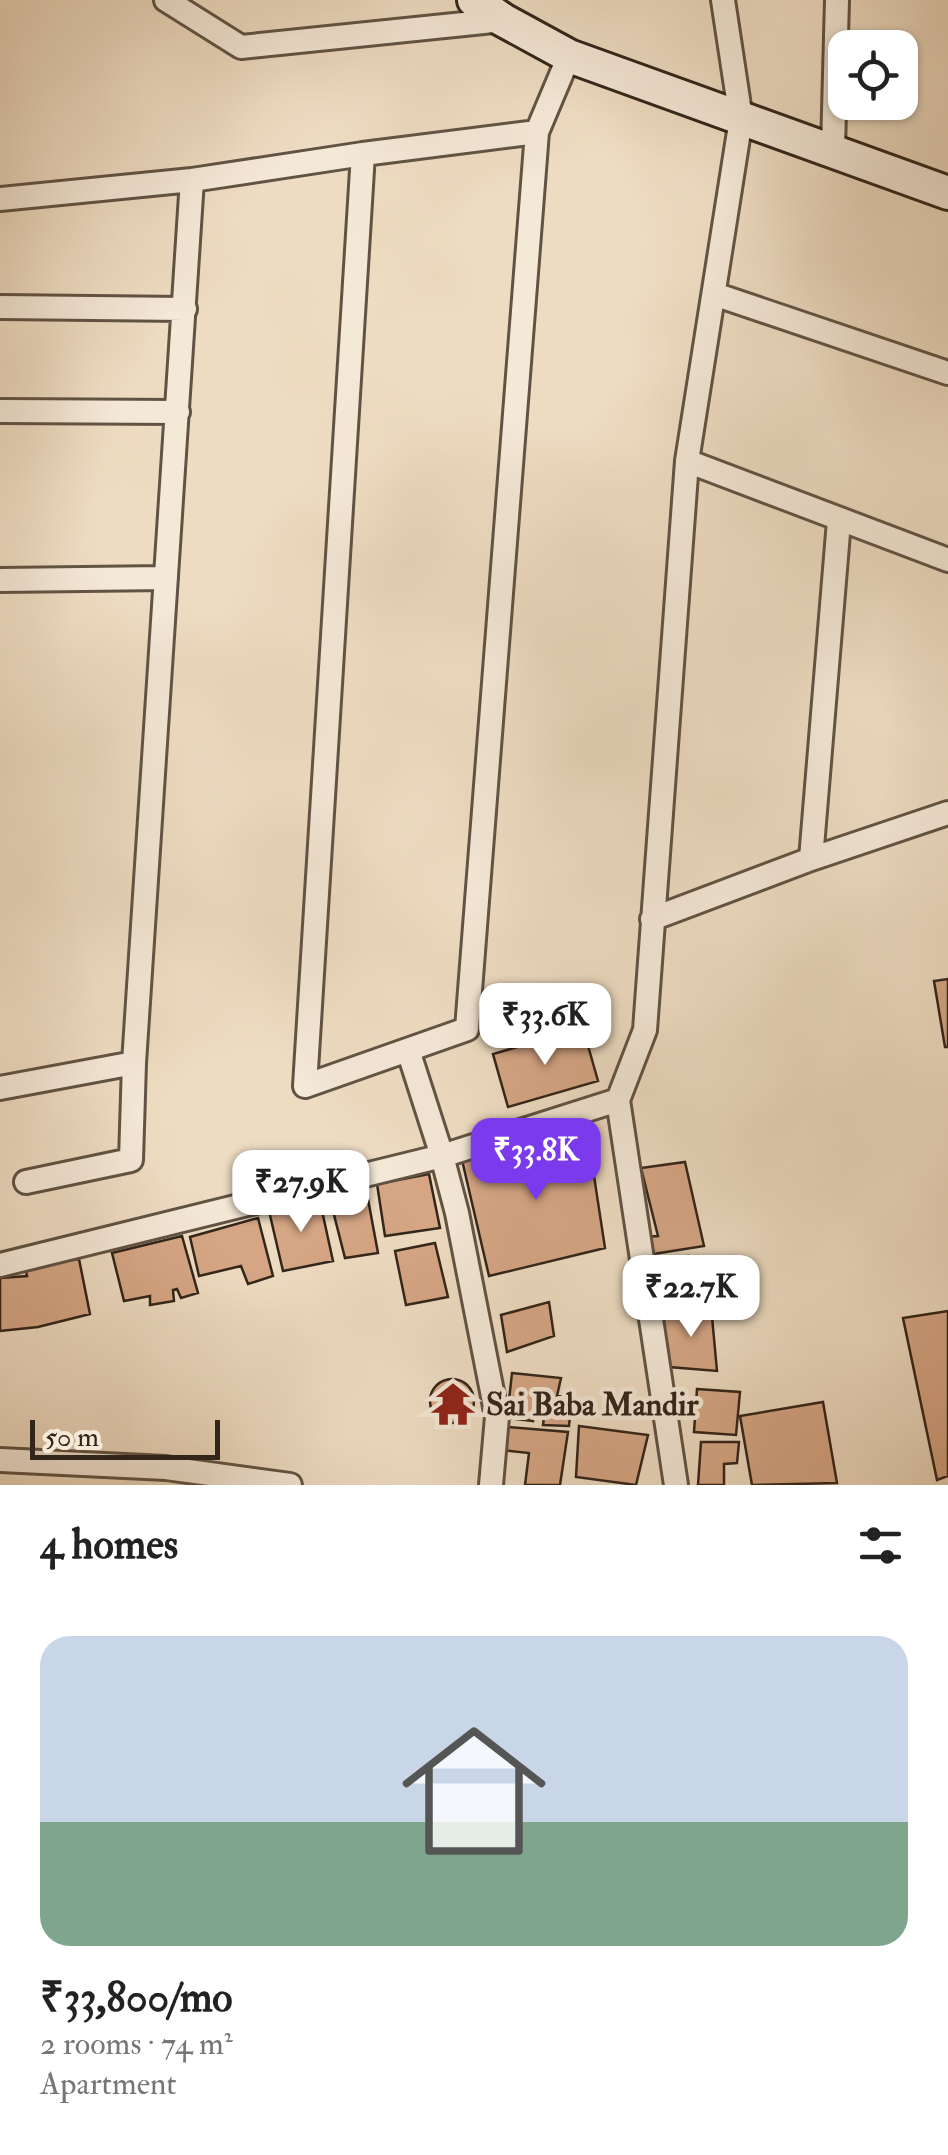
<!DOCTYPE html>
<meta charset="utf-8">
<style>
body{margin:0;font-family:"IM FELL Double Pica",serif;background:#f2f2f2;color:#222;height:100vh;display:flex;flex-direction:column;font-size:38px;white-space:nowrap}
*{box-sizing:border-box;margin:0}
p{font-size:32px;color:#767676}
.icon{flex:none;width:55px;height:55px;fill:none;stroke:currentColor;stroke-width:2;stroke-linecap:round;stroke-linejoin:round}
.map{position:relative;height:1485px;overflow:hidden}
.details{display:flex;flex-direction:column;background:#fff;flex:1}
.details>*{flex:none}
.buttons{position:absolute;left:828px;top:30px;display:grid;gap:20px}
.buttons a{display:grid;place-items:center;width:90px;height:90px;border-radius:20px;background:#fff;box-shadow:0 2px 8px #0004;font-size:50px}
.scale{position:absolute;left:30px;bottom:25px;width:190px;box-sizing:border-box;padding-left:10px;border:5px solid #32251a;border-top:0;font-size:28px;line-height:35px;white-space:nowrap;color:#32251a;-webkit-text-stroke:8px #f4e8d7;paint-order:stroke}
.price{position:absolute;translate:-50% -85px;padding:0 22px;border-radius:20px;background:#fff;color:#222;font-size:32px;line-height:65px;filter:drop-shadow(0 2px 5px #0008)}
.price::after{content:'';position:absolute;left:50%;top:60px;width:30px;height:22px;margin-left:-15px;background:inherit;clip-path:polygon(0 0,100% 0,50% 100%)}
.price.on{background:#7c3aed;color:#fff}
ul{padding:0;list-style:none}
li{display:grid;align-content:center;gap:20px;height:530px;padding:0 40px}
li+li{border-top:2px solid #e0e0e0}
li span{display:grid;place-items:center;height:310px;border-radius:30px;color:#555}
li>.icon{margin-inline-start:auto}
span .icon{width:180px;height:180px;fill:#fffc;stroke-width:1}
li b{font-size:42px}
h2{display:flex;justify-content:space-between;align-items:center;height:120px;padding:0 40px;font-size:42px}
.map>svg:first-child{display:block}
</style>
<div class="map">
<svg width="948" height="1485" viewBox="0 0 948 1485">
<rect width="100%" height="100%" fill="#eedcc2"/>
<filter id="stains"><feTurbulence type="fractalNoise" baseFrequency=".002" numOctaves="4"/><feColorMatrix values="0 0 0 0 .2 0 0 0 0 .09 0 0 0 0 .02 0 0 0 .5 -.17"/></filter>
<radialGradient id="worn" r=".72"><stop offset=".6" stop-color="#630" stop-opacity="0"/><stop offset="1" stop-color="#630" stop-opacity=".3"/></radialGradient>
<!-- building -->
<path fill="#d6a685" stroke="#32251a" stroke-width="2.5" d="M948,979V1047H945L934,981Z
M583,1028L598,1081L508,1107L493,1054Z
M587,1130L605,1248L489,1276L462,1160Z
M685,1162L704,1246L647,1255L644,1237L658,1236L641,1168Z
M429,1174L440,1228L385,1236L377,1184Z
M365,1183L378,1253L345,1258L330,1199L354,1196Z
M319,1197L333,1261L283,1271L269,1211Z
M258,1218L273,1276L248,1284L241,1266L199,1276L190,1237Z
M182,1236L198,1293L181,1298L177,1289L173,1290L174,1301L150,1305V1296L124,1301L112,1253Z
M435,1243L448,1297L406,1305L395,1251Z
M688,1256L690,1267L713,1263V1272L659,1282L656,1261Z
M79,1259L90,1314L38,1327L0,1331V1278L27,1276L25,1267Z
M712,1275L716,1299L654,1309L650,1290Z
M549,1302L554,1336L507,1352L501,1315Z
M711,1306L717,1371L669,1367L662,1316Z
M948,1311V1476L937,1480L903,1318Z
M512,1373L561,1378L557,1396L572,1398L569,1426L543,1425L546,1402L534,1399L533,1421L507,1418Z
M430 1401a22 22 0 1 1 44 0a22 22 0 1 1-44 0Z
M697,1389L740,1392L736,1435L694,1432Z
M823,1402L837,1483L752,1485L740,1416Z
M579,1426L648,1435L636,1485L576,1477Z
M507,1427L568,1432L560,1485H525L529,1453L502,1450Z
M701,1442H739L737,1463L724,1464V1485H698Z"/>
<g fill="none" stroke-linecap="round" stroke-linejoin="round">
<!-- street casing -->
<g stroke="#615344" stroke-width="28">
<path id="street" d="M166,0L241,47L503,20
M537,132L467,1029L305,1086L363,154Z
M537,132L569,56
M833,149L837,0
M192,180L363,154
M0,199L192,180L134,1063L131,1160L26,1182
M714,294L948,373
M0,307L185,309
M0,411L178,412
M687,461L948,560
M0,580L166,578
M811,859L839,521
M652,919L811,859L948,813
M408,1050L442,1156L618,1100
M0,1088L134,1063
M0,1265L442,1156L457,1213L497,1417L491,1485
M0,1460L166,1468L290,1485
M676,1485L618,1100L645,1030L687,461L741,119L723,0"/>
</g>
<!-- secondary casing -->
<g stroke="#32251a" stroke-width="38">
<path id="secondary" d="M474,0L503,20L569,56L948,193"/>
</g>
<!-- street -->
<use href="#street" stroke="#f4e8d7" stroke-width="22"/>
<!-- secondary -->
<use href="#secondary" stroke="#f4e8d7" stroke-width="32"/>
</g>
<!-- icons -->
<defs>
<g id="temple-bare" transform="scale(3.45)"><path d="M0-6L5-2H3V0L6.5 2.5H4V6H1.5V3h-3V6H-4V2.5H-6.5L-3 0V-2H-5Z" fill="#8f2418" stroke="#f4e8d7" stroke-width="2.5" paint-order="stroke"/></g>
</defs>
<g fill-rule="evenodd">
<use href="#temple-bare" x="453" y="1404"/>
</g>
<g text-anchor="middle" stroke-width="9" stroke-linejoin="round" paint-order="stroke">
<!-- poi labels -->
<g font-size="32" font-weight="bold" fill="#32251a" stroke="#f4e8d7" text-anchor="start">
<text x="486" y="1415">Sai Baba Mandir</text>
</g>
</g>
<rect width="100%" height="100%" filter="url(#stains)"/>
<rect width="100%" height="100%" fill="url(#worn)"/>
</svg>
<div class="buttons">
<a><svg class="icon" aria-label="locate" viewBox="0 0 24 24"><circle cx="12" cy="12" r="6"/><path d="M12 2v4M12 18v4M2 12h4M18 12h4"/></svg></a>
</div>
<div class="scale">50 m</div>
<b class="price" style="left:545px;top:1068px">₹33.6K</b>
<b class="price on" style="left:536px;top:1203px">₹33.8K</b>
<b class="price" style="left:301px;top:1235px">₹27.9K</b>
<b class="price" style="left:691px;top:1340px">₹22.7K</b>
</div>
<section class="details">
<h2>4 homes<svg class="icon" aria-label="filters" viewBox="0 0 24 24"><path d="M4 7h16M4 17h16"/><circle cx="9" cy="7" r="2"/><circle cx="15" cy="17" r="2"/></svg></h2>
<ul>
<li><span style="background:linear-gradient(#c9d6e8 60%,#7fa58c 0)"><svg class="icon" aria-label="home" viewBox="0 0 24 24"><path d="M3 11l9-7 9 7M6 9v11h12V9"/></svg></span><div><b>₹33,800/mo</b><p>2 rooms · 74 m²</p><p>Apartment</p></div></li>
</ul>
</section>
